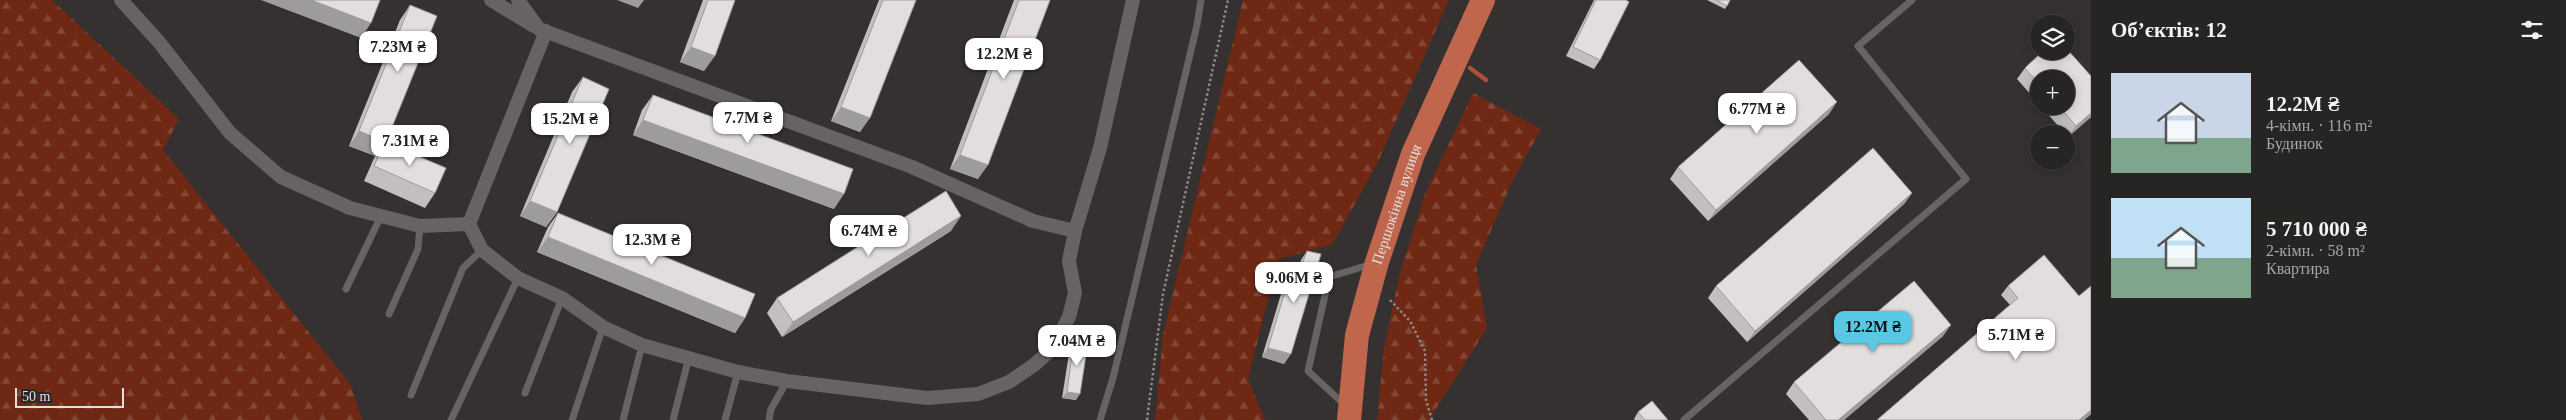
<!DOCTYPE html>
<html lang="uk">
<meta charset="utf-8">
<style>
body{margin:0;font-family:Georgia,serif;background:#333131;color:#f1f3f6;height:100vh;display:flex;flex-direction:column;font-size:19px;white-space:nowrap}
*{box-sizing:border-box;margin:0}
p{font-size:16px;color:#a4a5a6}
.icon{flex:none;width:28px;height:28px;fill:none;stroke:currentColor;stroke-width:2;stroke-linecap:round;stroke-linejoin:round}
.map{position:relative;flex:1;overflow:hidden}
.panel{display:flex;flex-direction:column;background:#272524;width:475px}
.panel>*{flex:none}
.fabs{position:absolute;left:2030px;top:15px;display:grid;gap:10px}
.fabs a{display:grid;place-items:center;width:45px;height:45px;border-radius:50%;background:#272524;box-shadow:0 2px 12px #0003,0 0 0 1px #434241;font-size:25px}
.scale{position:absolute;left:15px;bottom:12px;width:109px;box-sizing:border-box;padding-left:5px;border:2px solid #e1dfde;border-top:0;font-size:14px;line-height:18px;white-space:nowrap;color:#e1dfde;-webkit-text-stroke:4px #2a2726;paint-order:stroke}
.price{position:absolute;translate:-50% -42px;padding:0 11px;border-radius:10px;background:#fff;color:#222;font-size:16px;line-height:32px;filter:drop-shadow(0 1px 2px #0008)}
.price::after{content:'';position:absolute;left:50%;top:30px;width:15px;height:11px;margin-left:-8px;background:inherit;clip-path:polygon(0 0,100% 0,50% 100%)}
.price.on{background:#59c8e4;color:#111}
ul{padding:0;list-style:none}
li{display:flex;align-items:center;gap:15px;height:125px;padding:0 20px}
li span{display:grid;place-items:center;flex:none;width:140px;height:100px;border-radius:0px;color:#555}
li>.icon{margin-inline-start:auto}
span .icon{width:60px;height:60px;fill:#fffc;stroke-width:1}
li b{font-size:21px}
h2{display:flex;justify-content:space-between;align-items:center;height:60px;padding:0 20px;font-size:21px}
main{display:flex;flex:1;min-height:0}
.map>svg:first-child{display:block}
</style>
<main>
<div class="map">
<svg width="2091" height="420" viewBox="0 0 2091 420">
<defs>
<pattern id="forest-firs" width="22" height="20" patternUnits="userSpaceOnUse" patternTransform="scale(1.25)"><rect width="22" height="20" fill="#6f2813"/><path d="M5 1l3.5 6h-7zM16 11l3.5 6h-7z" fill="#834735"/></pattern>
</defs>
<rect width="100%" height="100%" fill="#343130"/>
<!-- forest -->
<path fill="url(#forest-firs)" d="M0,0H52L179,119L163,150L351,385L362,420H0Z
M1243,0H1449L1377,164L1332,245L1278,259L1248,379L1265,420H1155L1163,335Z
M1473,93L1541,129L1512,182L1476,265L1487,328L1429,420H1377L1384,349L1399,276L1425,194Z"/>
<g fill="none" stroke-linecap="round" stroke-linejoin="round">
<!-- stream -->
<path stroke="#ac5036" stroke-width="4.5" d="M1470,68L1486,80"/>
<!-- path -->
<path stroke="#8c8988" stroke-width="2.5" stroke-dasharray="2.5 2.5" stroke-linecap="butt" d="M1390,300L1410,321L1425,351L1426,400L1432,420
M1147,420L1163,294L1228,0"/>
<!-- lane -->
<path stroke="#666362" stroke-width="7" d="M346,289L381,216
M389,314L418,249L420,226
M525,393L562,298
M411,395L463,268L482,250
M1345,405L1308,371L1329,277L1372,264
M451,420L518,278
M572,420L603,327
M623,420L642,345
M673,420L689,357
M725,420L738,372
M769,420L771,409L787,381
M1100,420L1113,378L1197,25L1201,0
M1684,420L1966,179L1858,46L1912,0"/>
<!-- street -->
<path stroke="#666362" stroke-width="14" d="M121,0L159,42L230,133L281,177L350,208L420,226L469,224L546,31
M491,0L534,26
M518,0L539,29L912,167L1033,221L1075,231
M469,224L482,250L518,278L562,298L603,327L642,345L738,372L787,381L927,398L978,394L1009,382L1034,365L1052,349L1069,317L1075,293L1069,261L1075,231L1100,148L1133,0"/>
<!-- highway -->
<path stroke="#c0664d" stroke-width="24" id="s1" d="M1349,420L1357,335L1377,262L1413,154L1483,0"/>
</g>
<!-- wall -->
<path fill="#c2bfbe" d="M703,0H735L704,71L680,62Z
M879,0H916L860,132L831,121Z
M1014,0H1050L978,179L950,169Z
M1594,0H1626L1600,60L1594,69L1566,56Z
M1707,0H1730L1725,9Z
M410,5L386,142L435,193L425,208L364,181L375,156L349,146L400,20Z
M2025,68L2091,76V117L2068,137L2066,135V134H2065L2041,106H2066L2039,79V104L2017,79Z
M583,77L557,212L546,227L520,216L572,92Z
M653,95L834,209L633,135L642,110Z
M1829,114L1708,221L1670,179L1678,167Z
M1912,193L1904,204L1747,342L1708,298L1716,286Z
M558,213L745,318L735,333L537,252L548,227Z
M951,231L782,337L767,313L777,298Z
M1307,251L1284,364L1262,357L1288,271L1294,262L1300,263L1301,260Z
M2008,286L2079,296L2091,286V414L2084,420H1877L2010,305L2001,295Z
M1943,336L1844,420H1809L1786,394L1794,382Z
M1074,340L1076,400L1062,398L1070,347Z
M1638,412L1668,420H1635L1634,419Z"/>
<!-- shaded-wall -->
<path fill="#9e9b9b" d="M261,0H311L371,23L361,38Z
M617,0H644L638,8Z
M691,47L715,56L704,71L680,62Z
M1837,102L1829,114L1708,221L1716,210Z
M841,107L870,118L860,132L831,121Z
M2091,113V117L2068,137L2076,126Z
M643,120L844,194L834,209L633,135Z
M359,131L386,142H385L375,156L349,146Z
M960,155L988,165L978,179L950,169Z
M1912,193L1904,204L1747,342L1755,331Z
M530,201L557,212L546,227L520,216Z
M961,216L951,231L782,337L793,322Z
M548,237L745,318L735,333L537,252Z
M1951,325L1943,336L1844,420H1838Z
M1268,348L1291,354L1284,364L1262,357Z
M1067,392L1080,394L1076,400L1062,398Z
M2091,410V414L2084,420H2079Z"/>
<!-- building -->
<path fill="#e2dedd" stroke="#9e9b9b" d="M311,0H380L371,23Z
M708,0H735L715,56L691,47Z
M883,0H916L870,118L841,107Z
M1019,0H1050L988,165L960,155Z
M1596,0H1626L1629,2L1600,60L1573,47Z
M1716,0H1730L1727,6Z
M410,5L437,16L386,142L359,131Z
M2066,48L2091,76V113L2076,126L2059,106H2066V79H2039V84L2025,68L2043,51H2066Z
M1799,60L1837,102L1716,210L1678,167Z
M583,77L609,89L557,212L530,201Z
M653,95L853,169L844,194L643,120Z
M385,142L446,168L435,193L374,166Z
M1873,148L1912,193L1755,331L1716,286Z
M946,191L961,216L793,322L777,298Z
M558,213L755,294L745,318L548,237Z
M1307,251L1321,254L1291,354L1268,348L1294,262L1302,264Z
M2044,255L2079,296L2091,286V410L2079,420H1877L2018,298L2008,286Z
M1914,281L1951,325L1838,420H1826L1794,382Z
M1074,340L1088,342L1080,394L1067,392Z
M1652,401L1668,420H1645L1638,412Z"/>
<g text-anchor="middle" stroke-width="5" stroke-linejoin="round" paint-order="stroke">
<!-- street labels -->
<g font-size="15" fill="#e1dfde" stroke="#2a2726">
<text dy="5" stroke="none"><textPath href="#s1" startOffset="222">Першокінна вулиця</textPath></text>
</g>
</g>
</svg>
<div class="fabs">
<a><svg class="icon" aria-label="layers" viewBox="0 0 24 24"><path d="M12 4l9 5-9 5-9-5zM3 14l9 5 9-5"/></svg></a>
<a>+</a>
<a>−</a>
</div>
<div class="scale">50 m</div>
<b class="price" style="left:398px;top:73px">7.23M ₴</b>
<b class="price" style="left:1004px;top:80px">12.2M ₴</b>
<b class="price" style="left:1757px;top:135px">6.77M ₴</b>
<b class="price" style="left:748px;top:144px">7.7M ₴</b>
<b class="price" style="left:570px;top:145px">15.2M ₴</b>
<b class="price" style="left:410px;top:167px">7.31M ₴</b>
<b class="price" style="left:869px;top:257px">6.74M ₴</b>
<b class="price" style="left:652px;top:266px">12.3M ₴</b>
<b class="price" style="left:1294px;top:304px">9.06M ₴</b>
<b class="price on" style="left:1873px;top:353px">12.2M ₴</b>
<b class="price" style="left:2016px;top:361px">5.71M ₴</b>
<b class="price" style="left:1077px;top:367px">7.04M ₴</b>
</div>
<section class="panel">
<h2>Об’єктів: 12<svg class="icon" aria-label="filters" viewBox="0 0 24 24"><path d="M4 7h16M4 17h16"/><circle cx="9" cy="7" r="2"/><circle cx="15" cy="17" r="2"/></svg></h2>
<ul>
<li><span style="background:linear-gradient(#c9d6e8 65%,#7fa58c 0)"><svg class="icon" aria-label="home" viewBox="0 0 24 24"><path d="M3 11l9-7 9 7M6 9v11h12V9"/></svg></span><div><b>12.2M ₴</b><p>4-кімн. · 116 m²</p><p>Будинок</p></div></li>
<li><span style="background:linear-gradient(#bfe0f5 60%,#7fa58c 0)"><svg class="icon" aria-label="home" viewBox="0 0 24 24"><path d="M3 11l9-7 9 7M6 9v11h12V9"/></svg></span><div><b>5 710 000 ₴</b><p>2-кімн. · 58 m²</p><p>Квартира</p></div></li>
</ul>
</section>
</main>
